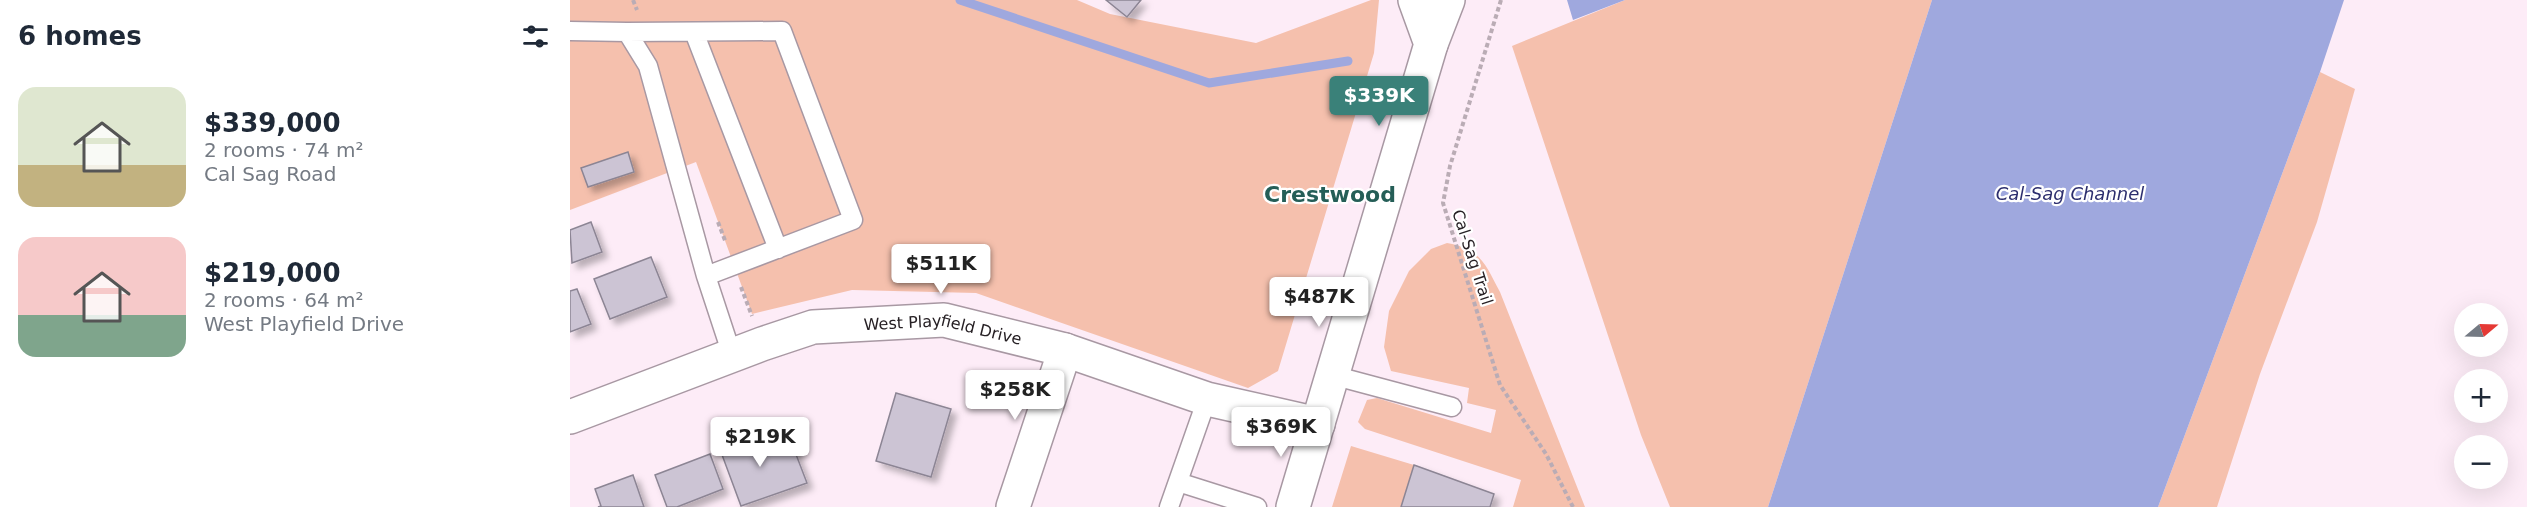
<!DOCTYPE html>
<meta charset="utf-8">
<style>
body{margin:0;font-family:"DejaVu Sans",sans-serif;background:#f6f6f7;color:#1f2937;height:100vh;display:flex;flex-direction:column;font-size:22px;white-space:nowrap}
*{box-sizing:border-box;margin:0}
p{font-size:20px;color:#747a83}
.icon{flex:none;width:33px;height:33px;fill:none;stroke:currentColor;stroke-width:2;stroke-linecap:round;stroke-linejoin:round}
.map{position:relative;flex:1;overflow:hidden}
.details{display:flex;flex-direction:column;background:#fff;width:570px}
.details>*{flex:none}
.needle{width:39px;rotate:71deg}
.buttons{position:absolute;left:1884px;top:303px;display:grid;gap:12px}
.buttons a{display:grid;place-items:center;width:54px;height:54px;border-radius:50%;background:#fff;box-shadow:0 6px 24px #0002;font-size:30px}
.price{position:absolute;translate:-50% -51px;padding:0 14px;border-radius:6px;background:#fff;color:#222;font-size:20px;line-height:39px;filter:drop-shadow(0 2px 3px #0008)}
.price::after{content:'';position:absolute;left:50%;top:36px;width:18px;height:14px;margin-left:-9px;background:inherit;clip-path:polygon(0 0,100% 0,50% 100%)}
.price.on{background:#3a8179;color:#fff}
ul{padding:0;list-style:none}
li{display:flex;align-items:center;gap:18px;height:150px;padding:0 18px}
li span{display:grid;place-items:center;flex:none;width:168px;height:120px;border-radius:18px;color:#555}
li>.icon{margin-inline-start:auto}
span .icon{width:72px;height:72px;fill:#fffc;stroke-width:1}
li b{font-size:26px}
h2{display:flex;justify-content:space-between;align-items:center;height:72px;padding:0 18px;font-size:26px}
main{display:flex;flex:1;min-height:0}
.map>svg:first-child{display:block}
</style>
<main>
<section class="details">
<h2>6 homes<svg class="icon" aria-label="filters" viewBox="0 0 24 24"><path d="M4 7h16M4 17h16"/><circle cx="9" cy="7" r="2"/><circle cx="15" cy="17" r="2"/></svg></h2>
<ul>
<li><span style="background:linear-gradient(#dfe7d0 65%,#c2b280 0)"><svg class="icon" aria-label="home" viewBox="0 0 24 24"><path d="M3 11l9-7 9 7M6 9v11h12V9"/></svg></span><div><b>$339,000</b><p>2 rooms · 74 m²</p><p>Cal Sag Road</p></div></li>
<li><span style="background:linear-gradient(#f6c9c9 65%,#7fa58c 0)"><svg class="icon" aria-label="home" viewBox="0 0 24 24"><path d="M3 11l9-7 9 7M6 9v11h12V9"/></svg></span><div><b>$219,000</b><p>2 rooms · 64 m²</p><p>West Playfield Drive</p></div></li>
</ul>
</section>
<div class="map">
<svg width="1957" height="507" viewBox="0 0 1957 507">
<defs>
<filter id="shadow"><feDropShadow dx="5.5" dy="5.5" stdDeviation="3" flood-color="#0004"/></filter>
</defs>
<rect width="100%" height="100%" fill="#fdecf7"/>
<!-- green -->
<path fill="#f5c0ad" d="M0,0H507L540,14L686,43L801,0H809L804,53L708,371L678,388L406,293L282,290L182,314L126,162L0,210Z
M1055,0H1362L1198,507H1100L1071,435L942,46Z
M1750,72L1785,89L1747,222L1690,374L1647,507H1588Z
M877,243C911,249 915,264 930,292L1015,507H943L951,480L795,429L788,422L797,400L807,398L921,433L926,410L897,403L899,388L821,371L814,347L819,311L839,271L861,249Z
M781,446L844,465L831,507H762Z"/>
<!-- water -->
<path fill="#9fa8de" d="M997,0H1055L1003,20Z
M1362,0H1774L1750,72L1588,507H1198Z"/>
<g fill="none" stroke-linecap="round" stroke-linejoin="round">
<!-- stream -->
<path stroke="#9fa8de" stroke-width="9" d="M390,0L639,83L778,61"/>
</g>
<!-- building -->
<path fill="#ccc4d4" stroke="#8c8594" stroke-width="1.5" filter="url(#shadow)" d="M536,0H571L557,17Z
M58,152L64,172L18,187L11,168Z
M21,222L32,252L2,263L0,230Z
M81,257L97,297L40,319L24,279Z
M7,289L21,324L0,332V291Z
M326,393L381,409L361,477L306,461Z
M190,429L199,453L222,444L237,483L171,506L148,444Z
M140,454L153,489L107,507H97L85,475Z
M844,465L924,494L920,507H831Z
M63,475L74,507H28L31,506L25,489Z"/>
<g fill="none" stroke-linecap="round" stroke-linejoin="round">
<!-- service casing -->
<g stroke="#a898a3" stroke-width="21">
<path id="service" d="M0,31L57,32L78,66L136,276L162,355
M57,32L212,31L283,220L136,276
M124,32L208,249
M762,375L882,407
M608,482L687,507
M599,507L637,399"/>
</g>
<!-- minor casing -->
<g stroke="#a898a3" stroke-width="36">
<g id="minor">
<path id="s1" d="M0,417L192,344L243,327L374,320L495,350L637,399L748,424"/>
<path d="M443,507L495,350"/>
</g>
</g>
<!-- secondary casing -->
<g stroke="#a898a3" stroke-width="36">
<path id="secondary" d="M723,507L861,44L845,0"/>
</g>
<!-- primary casing -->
<g stroke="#a898a3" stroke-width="36">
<path id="primary" d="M861,44L878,0"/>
</g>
<!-- path -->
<path stroke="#baacb5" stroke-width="4" stroke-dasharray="4.5 3" stroke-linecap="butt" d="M63,0L67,10
M931,0L880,166L873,203L930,385L976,454L1003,507
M148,222L156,243
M171,287L182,316"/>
<!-- service -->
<use href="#service" stroke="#fff" stroke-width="18"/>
<!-- minor -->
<use href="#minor" stroke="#fff" stroke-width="33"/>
<!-- secondary -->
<use href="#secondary" stroke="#fff" stroke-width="33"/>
<!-- primary -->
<use href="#primary" stroke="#fff" stroke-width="33"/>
</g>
<g text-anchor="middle" stroke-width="4.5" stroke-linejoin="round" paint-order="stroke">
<!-- street labels -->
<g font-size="16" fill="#272125" stroke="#fff">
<text transform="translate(903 257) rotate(72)" y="6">Cal-Sag Trail</text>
<text dy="6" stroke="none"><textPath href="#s1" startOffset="390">West Playfield Drive</textPath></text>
</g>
<!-- water labels -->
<g font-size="18" font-style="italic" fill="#2c2e6e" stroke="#fff">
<text x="1500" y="200">Cal-Sag Channel</text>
</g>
<!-- district labels -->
<g font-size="22" font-weight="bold" fill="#255e57" stroke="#fff">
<text x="760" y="202">Crestwood</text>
</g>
</g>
</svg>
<div class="buttons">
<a><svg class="needle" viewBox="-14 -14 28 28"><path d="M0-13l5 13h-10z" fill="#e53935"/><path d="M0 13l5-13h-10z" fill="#747a83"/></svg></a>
<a>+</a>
<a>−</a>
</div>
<b class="price on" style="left:809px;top:127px">$339K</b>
<b class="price" style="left:371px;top:295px">$511K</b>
<b class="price" style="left:749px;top:328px">$487K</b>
<b class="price" style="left:445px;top:421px">$258K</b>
<b class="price" style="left:711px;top:458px">$369K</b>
<b class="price" style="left:190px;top:468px">$219K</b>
</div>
</main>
